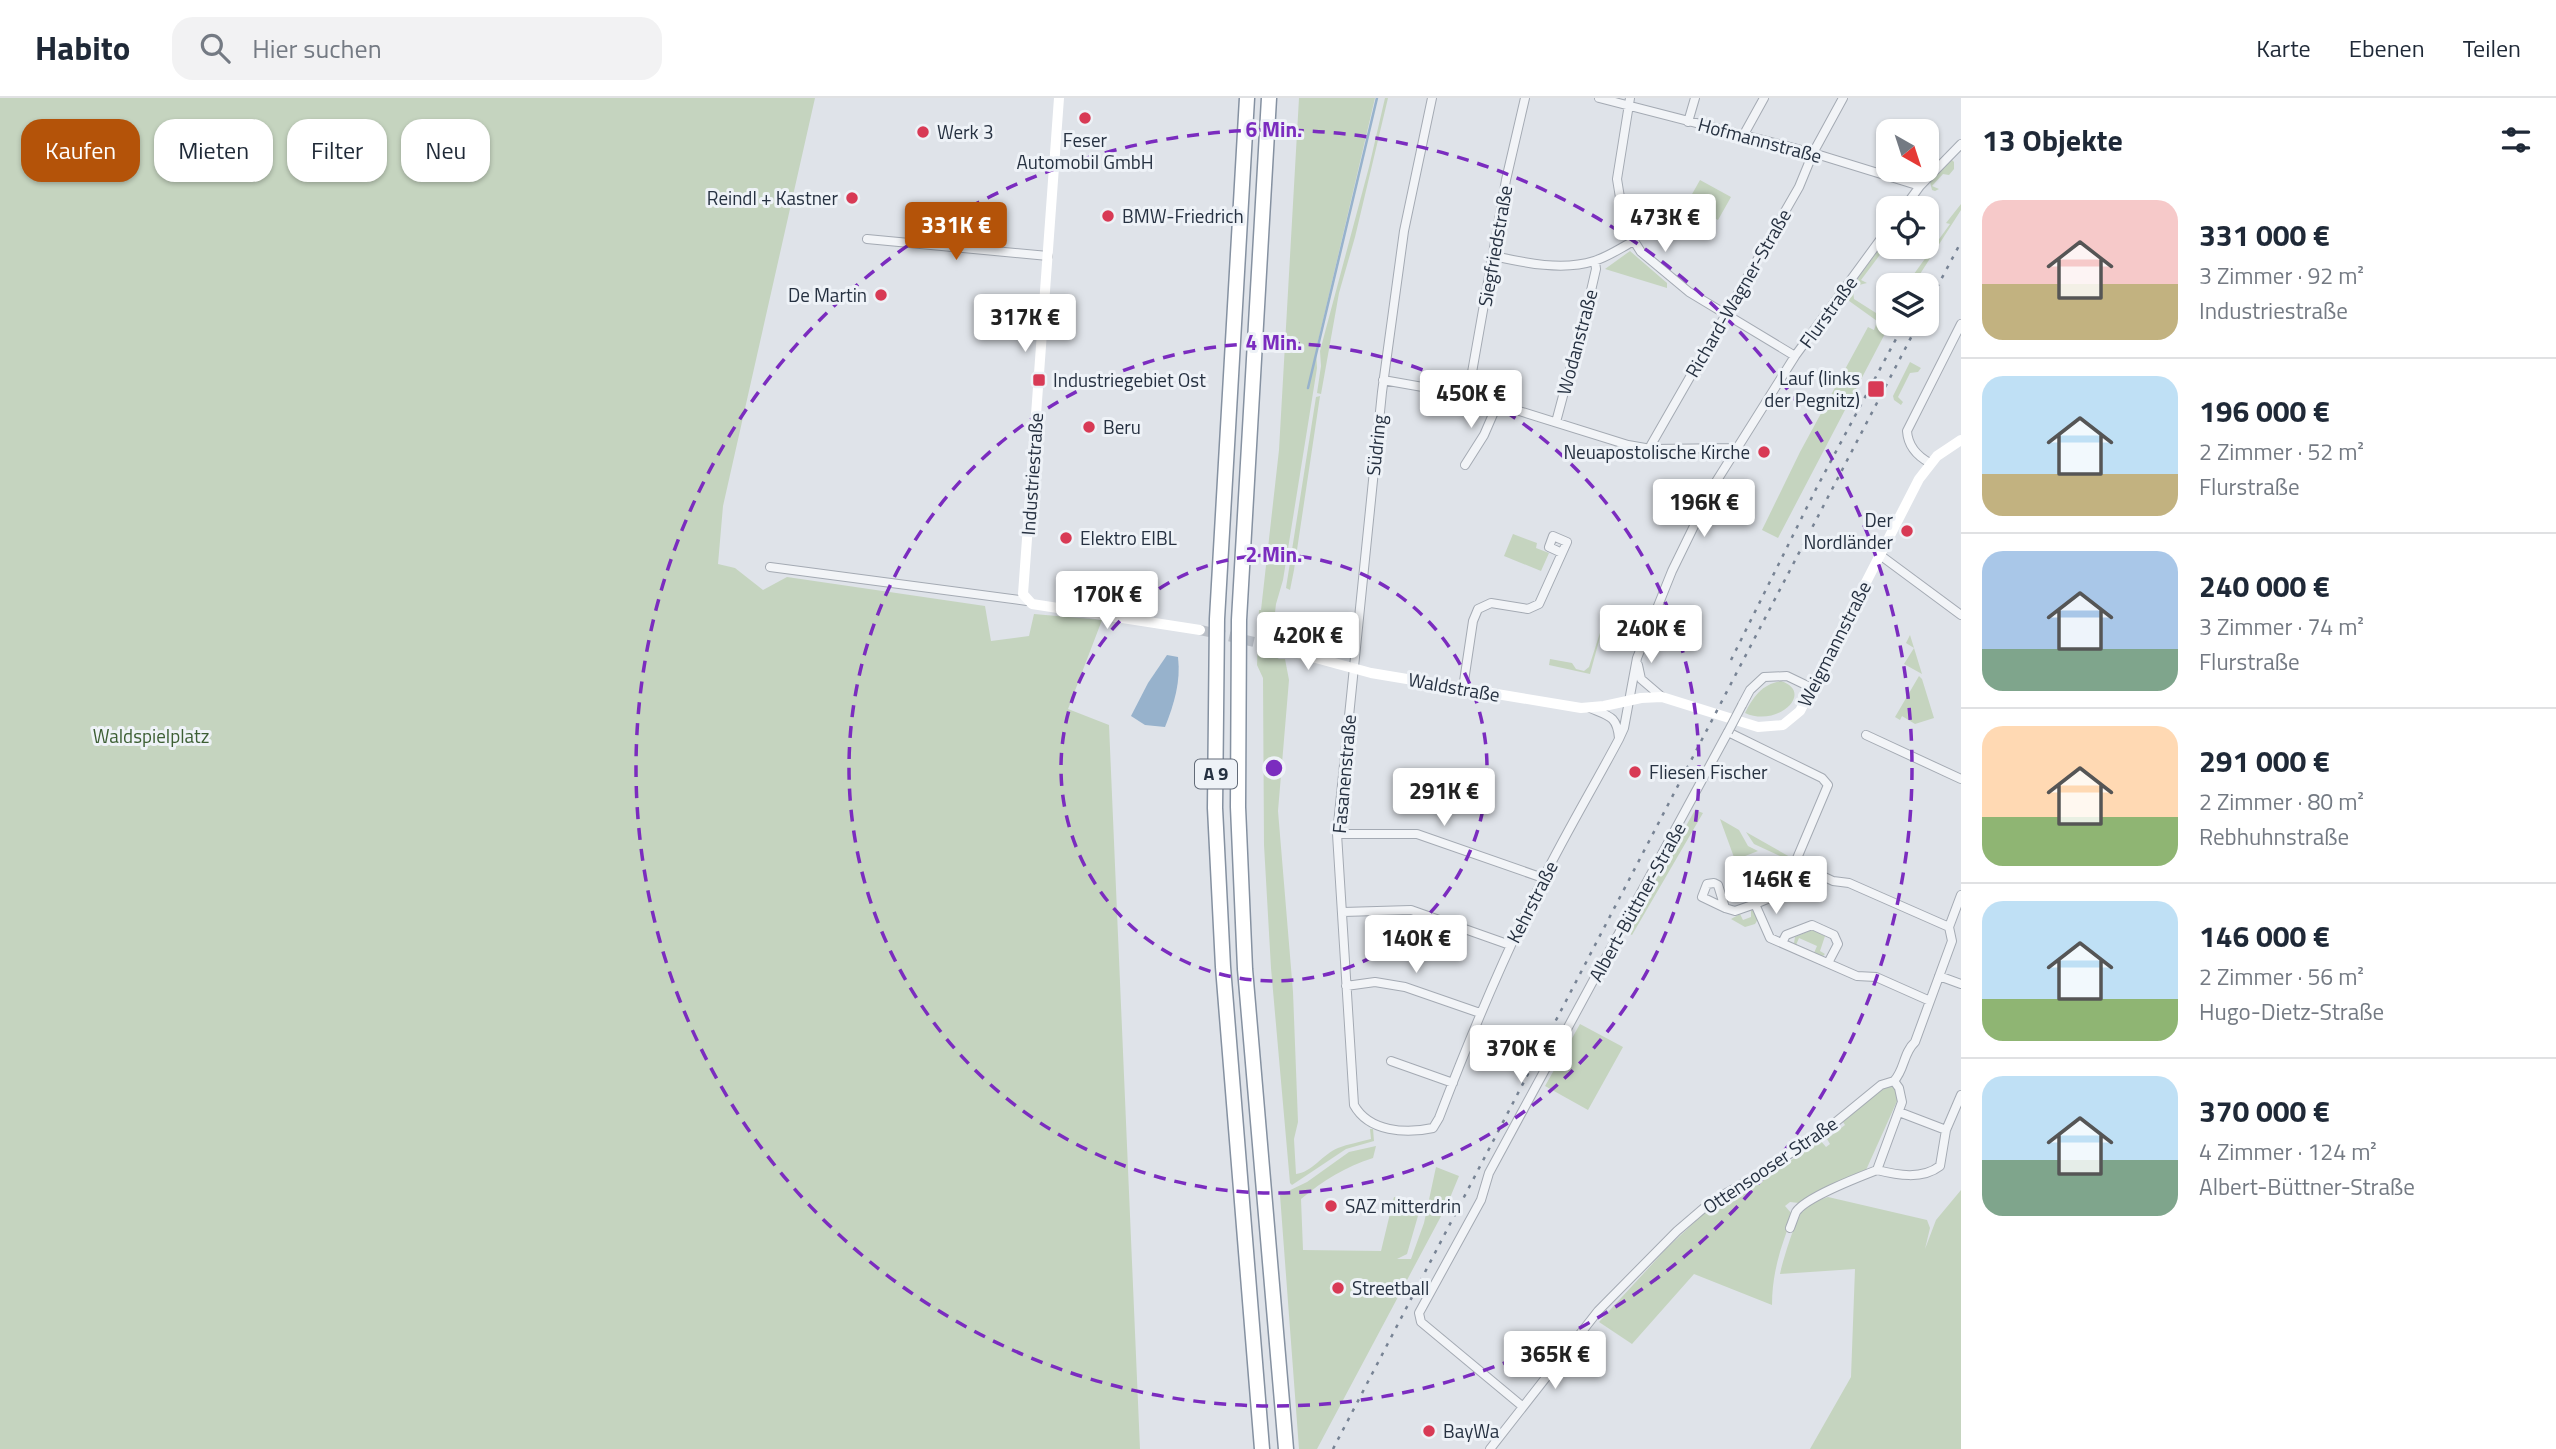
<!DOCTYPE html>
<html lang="de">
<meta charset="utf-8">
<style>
body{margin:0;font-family:"Titillium Web",sans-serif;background:#f2f2f3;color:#1f2937;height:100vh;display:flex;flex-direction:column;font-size:26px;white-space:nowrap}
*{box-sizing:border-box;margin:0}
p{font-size:23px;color:#747a83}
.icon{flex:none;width:38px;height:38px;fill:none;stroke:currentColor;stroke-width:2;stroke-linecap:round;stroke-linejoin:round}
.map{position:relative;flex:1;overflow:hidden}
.sheet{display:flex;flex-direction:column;background:#fff;width:595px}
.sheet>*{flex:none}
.banner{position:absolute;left:21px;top:21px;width:665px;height:63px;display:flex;gap:14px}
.needle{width:46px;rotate:141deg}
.fabs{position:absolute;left:1876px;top:21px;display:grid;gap:14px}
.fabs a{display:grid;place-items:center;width:63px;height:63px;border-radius:14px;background:#fff;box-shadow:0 2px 5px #0004;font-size:35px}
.price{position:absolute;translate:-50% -60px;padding:0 16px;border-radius:7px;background:#fff;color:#222;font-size:23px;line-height:46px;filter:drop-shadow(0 2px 4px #0008)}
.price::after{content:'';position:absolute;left:50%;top:42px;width:21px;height:16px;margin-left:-10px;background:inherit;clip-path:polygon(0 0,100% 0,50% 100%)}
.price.active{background:#b45309;color:#fff}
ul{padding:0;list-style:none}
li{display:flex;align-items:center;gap:21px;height:175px;padding:0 21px}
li+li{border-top:2px solid #e0e1e3}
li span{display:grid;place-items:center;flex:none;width:196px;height:140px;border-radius:21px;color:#555}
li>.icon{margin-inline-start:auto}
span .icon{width:84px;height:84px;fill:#fffc;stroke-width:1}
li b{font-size:30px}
h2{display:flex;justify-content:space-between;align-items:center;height:84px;padding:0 21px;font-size:30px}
.tag{padding:0 24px;border-radius:21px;background:#fff;box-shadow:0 2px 5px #0004;font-size:24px;line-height:63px}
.tag.active{background:#b45309;color:#fff}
header{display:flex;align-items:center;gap:42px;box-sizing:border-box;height:98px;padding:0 35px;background:#fff;border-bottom:2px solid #e0e1e3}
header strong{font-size:33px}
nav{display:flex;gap:38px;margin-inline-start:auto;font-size:24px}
.search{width:490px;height:63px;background:#f2f2f3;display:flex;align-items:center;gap:18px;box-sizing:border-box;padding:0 24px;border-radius:21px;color:#747a83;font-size:26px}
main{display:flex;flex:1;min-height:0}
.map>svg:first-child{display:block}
</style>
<header>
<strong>Habito</strong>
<div class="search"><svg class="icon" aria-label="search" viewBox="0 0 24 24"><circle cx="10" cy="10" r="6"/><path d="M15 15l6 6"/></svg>Hier suchen</div>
<nav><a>Karte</a><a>Ebenen</a><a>Teilen</a></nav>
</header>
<main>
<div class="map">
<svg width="1961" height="1351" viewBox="0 0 1961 1351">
<rect width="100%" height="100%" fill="#dfe3e9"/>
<!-- green -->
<path fill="#c5d4bf" d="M0,0H815L723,408L718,466L735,470L763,492L787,479L985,508L991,543L1029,538L1034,516L1102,522L1068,611L1109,627L1140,1351H0Z
M1299,0H1375L1316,252L1317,270L1283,482L1276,506L1272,540H1269L1268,553L1279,561H1285L1289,582L1278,713L1293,894L1298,1024L1294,1041L1296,1076C1311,1075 1323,1056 1338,1050C1348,1046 1360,1044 1371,1041L1370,1031H1373L1374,1043L1346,1051L1292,1087L1290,1085L1271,870L1264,747L1263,580L1257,567L1259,512H1261L1279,352Z
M1385,0H1388L1355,139L1339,195L1321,296L1317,295L1321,268L1320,253L1369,69Z
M1952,62L1954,64V71L1949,77L1943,76L1932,88L1939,91L1935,93L1932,92L1930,84Z
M1700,82L1731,99L1718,122L1687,105Z
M1961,106V112L1913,187H1906L1950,126L1946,125Z
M1888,139V146L1861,182L1867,185L1859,187L1858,180Z
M1630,153L1667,185V190L1605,171Z
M1850,192H1853L1854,201L1876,215L1885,217L1888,213V226H1890L1778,440L1762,432L1800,354L1868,229L1874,232L1877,223L1845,200V197Z
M1910,264L1921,270L1918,274L1910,275L1898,299L1903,304L1901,307L1894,302L1893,298Z
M1320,298L1294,472L1290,492L1286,490L1316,299Z
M1513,436L1537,445L1536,450L1549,455L1541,473L1504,458Z
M1607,513L1590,576L1549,567L1550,561L1572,565L1576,571L1584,573L1589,569Z
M1910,537L1922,576L1904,566L1914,550L1906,545Z
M1919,578L1922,581L1934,620L1915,626L1902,618L1900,622L1895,619Z
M1781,583C1815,594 1778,630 1745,615C1753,599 1762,586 1781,583Z
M1695,712L1703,715L1632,837L1626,834Z
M1720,721L1739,732L1748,748L1758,753L1735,762Z
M1746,734L1790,759L1789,762L1754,746Z
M1751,812L1755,814L1758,821L1755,826L1745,829L1731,821L1740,816L1743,822L1751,819Z
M1812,832L1825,838L1820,853L1825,856L1823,858L1814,855L1817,848L1799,840L1796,847L1794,845L1795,839Z
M1580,926L1623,949L1588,1012L1545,988Z
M1890,988L1897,991L1898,1001L1866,1072L1799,1105L1790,1104L1785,1108L1792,1116L1791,1122C1780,1151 1772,1176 1772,1207L1694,1176L1632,1246L1599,1224L1666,1151L1701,1118L1720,1103L1790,1063L1820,1042L1826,1049L1830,1046L1827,1041L1845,1027L1843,1024L1883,990Z
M1376,1048L1373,1060C1345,1069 1324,1082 1301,1101L1303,1152L1381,1153L1394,1099L1422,1104L1407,1156L1397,1161H1411L1424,1125L1436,1069L1459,1078L1447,1107L1317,1351H1299L1280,1097L1307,1084L1349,1054Z
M1961,1092V1351H1810L1851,1279L1855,1171L1780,1176C1783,1162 1795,1122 1803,1112C1810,1105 1818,1102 1828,1099L1927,1122L1930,1130L1925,1151L1936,1122Z"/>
<!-- water -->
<path fill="#97b2cc" d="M1167,557L1178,559C1181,584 1174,606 1165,629L1145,627L1131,618L1148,585Z"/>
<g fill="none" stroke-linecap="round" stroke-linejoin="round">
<!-- stream -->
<path stroke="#97b2cc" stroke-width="2.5" d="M1308,290L1377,0"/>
<!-- secondary-tunnel -->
<path stroke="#babfc7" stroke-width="10" stroke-dasharray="10 5" stroke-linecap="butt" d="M1200,532L1268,547"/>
<!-- street casing -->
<g stroke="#a4aab3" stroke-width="10">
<path id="street" d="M1432,0L1404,133L1382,294L1337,736L1354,1007C1369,1034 1406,1036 1433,1030L1439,1020C1470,939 1503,859 1543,781C1567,733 1594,688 1619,641L1624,630L1637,560L1672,473L1714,387L1795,258L1888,131
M1599,0L1813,55L1920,88
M1630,0L1617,81L1623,118L1634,143L1641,154L1689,194L1795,258
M1688,24L1695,0
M1743,38L1764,0
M1904,110L1920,88L1961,46
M867,141L1048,158
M1494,158C1525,165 1563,173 1594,163C1608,159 1622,149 1634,143
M1383,282L1468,297L1628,347L1651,351L1737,350
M1468,297L1506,82L1525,0
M1556,324L1590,197L1596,171L1595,163
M1651,351V347L1799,89L1813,55L1843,0
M1930,365C1917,358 1908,348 1907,333L1961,226
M1465,367L1484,337L1497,307
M1880,457L1961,517
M770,469L1027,503
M1638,567L1641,581L1662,599
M1463,590L1473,523L1478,511L1491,505L1528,511L1539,506L1567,444L1553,438L1549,449L1562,455
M1742,607L1750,592L1764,579L1787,578L1812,590
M1590,610C1609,618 1617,618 1619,640
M1866,637L1961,681
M1337,736H1417L1543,780
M1755,806L1777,797L1795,765
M1725,810L1702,799L1707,786L1714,785L1718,787L1725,810L1735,813L1755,806L1770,840L1857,878L1876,879L1930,903
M1343,814L1411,812L1510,847
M1782,845L1786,837L1812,827L1834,837L1838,846L1828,865
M1939,878L1961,886
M1346,888L1375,884L1405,889L1480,915
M1391,963L1453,985
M1894,983C1905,971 1903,955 1915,944L1952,843L1949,829L1961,797
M1899,1014L1946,1032
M1877,1072C1897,1077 1922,1082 1940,1068L1946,1032L1961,997
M1790,1130C1792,1125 1794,1119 1796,1114C1806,1099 1859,1079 1877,1072L1902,1004L1899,990L1894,983
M1522,1308L1421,1224L1419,1215L1481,1102L1489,1075L1728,634L1822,680L1828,687L1795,765L1833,783L1849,785L1949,829
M1490,1351L1598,1213L1677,1133L1712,1103L1762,1075L1837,1023L1881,987L1894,983"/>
</g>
<!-- highway casing -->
<g stroke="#8591a1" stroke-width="17">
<path id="highway" d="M1247,0L1217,521L1215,710L1223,869L1262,1351
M1269,0L1239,522L1238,709L1245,871L1286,1351"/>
</g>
<!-- street -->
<use href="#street" stroke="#f2f4f7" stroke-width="8"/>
<!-- secondary -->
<path stroke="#fff" stroke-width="10" d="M1059,0L1023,496L1032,506L1200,532
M1268,547L1371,575L1581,610L1604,608L1641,600L1662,599L1758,629L1783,627L1800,613L1919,381L1937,358L1961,342"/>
<!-- highway -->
<use href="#highway" stroke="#fff" stroke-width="14"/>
<!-- rail -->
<path stroke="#778394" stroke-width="2.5" stroke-dasharray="3.5 7" stroke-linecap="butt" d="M1927,208L1961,144
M1731,562L1816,391L1904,226
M1333,1351L1918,226"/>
<!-- street-bridge casing -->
<g stroke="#a4aab3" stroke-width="10" stroke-linecap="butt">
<path id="street-bridge" d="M1728,634L1742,607"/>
</g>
<!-- street-bridge -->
<use href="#street-bridge" stroke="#f2f4f7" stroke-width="8"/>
</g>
<!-- distance rings -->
<g fill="none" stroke="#7b2cbf" stroke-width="3.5" stroke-dasharray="12 9">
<circle cx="1274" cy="670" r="213"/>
<circle cx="1274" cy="670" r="425"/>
<circle cx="1274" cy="670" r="638"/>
</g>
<!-- markers -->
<g fill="#d83a55" stroke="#eef2f7" stroke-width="2.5">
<circle cx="1085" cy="20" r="7"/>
<circle cx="923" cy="34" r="7"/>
<circle cx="852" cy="100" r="7"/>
<circle cx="1108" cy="118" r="7"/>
<circle cx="881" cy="197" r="7"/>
<rect x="1032" y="275" width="14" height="14" rx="3.5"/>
<rect x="1867" y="282" width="18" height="18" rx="3.5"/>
<circle cx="1089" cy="329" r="7"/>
<circle cx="1764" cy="354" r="7"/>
<circle cx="1907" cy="433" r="7"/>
<circle cx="1066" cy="440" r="7"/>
<circle cx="1635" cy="674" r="7"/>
<circle cx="1331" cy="1108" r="7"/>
<circle cx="1338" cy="1190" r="7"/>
<circle cx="1429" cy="1333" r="7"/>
</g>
<g text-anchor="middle" stroke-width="6" stroke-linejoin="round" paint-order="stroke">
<!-- shield labels -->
<rect fill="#eef2f7" stroke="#626b78" stroke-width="2" x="1195" y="661.5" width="42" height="29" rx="5"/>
<g font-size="18" font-weight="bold" fill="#263141">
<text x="1216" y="682">A 9</text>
</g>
<!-- poi labels -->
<g font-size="19" fill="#263141" stroke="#eef2f7" text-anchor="start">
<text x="937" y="41">Werk 3</text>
<text x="1085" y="49" text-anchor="middle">Feser<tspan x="1085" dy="22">Automobil GmbH</tspan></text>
<text x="838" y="107" text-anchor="end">Reindl + Kastner</text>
<text x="1122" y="125">BMW-Friedrich</text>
<text x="867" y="204" text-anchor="end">De Martin</text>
<text x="1860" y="287" text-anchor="end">Lauf (links<tspan x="1860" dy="22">der Pegnitz)</tspan></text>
<text x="1053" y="289">Industriegebiet Ost</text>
<text x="1103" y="336">Beru</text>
<text x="1750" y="361" text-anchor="end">Neuapostolische Kirche</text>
<text x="1893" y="429" text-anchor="end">Der<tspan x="1893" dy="22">Nordländer</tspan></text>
<text x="1080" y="447">Elektro EIBL</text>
<text x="1649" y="681">Fliesen Fischer</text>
<text x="1345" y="1115">SAZ mitterdrin</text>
<text x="1352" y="1197">Streetball</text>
<text x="1443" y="1340">BayWa</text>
</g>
<!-- street labels -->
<g font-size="19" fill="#263141" stroke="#eef2f7">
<text transform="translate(1760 42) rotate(15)" y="7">Hofmannstraße</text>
<text transform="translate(1495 148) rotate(-80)" y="7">Siegfriedstraße</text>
<text transform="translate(1738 195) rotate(-60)" y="7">Richard-Wagner-Straße</text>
<text transform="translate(1828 214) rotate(-54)" y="7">Flurstraße</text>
<text transform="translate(1577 244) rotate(-75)" y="7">Wodanstraße</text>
<text transform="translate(1376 347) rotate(-84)" y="7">Südring</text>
<text transform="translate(1032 376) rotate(-86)" y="7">Industriestraße</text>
<text transform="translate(1834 546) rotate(-63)" y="7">Weigmannstraße</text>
<text transform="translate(1454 589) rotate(10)" y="7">Waldstraße</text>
<text transform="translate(1344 676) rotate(-85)" y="7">Fasanenstraße</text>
<text transform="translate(1532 804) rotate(-63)" y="7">Kehrstraße</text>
<text transform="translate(1637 804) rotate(-61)" y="7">Albert-Büttner-Straße</text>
<text transform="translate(1770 1067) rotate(-34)" y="7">Ottensooser Straße</text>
</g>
<!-- park labels -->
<g font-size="19" fill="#3c5e33" stroke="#eef2f7">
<text x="151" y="645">Waldspielplatz</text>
</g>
</g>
<circle cx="1274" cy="670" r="10" fill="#7b2cbf" stroke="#eef2f7" stroke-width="3.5"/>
<g font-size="21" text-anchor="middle" font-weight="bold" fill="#7b2cbf" stroke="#eef2f7" stroke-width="6" stroke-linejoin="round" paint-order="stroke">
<text x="1274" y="39">6 Min.</text>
<text x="1274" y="252">4 Min.</text>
<text x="1274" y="464">2 Min.</text>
</g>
</svg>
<div class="fabs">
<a><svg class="needle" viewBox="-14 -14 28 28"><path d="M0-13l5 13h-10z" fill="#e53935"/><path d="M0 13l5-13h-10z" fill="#747a83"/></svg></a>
<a><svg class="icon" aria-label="locate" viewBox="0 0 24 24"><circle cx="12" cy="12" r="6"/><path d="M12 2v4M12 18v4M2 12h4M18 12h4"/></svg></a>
<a><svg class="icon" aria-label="layers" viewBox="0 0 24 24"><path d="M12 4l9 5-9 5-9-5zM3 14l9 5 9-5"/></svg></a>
</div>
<b class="price" style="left:1665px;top:156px">473K €</b>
<b class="price active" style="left:956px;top:164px">331K €</b>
<b class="price" style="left:1025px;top:256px">317K €</b>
<b class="price" style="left:1471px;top:332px">450K €</b>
<b class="price" style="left:1704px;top:441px">196K €</b>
<b class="price" style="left:1107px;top:533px">170K €</b>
<b class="price" style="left:1651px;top:567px">240K €</b>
<b class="price" style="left:1308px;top:574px">420K €</b>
<b class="price" style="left:1444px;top:730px">291K €</b>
<b class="price" style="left:1776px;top:818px">146K €</b>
<b class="price" style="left:1416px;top:877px">140K €</b>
<b class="price" style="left:1521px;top:987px">370K €</b>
<b class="price" style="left:1555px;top:1293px">365K €</b>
<div class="banner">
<a class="tag active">Kaufen</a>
<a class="tag">Mieten</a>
<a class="tag">Filter</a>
<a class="tag">Neu</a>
</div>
</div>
<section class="sheet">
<h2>13 Objekte<svg class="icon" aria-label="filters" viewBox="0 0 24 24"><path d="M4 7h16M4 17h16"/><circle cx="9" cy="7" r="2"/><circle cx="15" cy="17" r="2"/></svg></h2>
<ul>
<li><span style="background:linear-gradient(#f6c9c9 60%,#c2b280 0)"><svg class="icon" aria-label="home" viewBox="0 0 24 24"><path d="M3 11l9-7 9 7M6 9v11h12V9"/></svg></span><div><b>331 000 €</b><p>3 Zimmer · 92 m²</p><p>Industriestraße</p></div></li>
<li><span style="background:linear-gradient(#bfe0f5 70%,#c2b280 0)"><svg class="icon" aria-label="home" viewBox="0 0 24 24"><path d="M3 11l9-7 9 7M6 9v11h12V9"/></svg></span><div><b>196 000 €</b><p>2 Zimmer · 52 m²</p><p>Flurstraße</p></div></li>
<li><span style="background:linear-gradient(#a9c7e8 70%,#7fa58c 0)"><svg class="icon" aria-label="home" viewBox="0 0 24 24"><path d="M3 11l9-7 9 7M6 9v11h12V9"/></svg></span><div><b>240 000 €</b><p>3 Zimmer · 74 m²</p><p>Flurstraße</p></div></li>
<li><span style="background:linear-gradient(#ffd9b3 65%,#8fb573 0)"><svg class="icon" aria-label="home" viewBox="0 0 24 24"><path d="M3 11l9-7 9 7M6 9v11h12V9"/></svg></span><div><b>291 000 €</b><p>2 Zimmer · 80 m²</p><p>Rebhuhnstraße</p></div></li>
<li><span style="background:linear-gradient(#bfe0f5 70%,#8fb573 0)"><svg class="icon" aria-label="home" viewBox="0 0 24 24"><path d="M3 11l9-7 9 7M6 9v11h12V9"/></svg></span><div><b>146 000 €</b><p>2 Zimmer · 56 m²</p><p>Hugo-Dietz-Straße</p></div></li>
<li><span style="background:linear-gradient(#bfe0f5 60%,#7fa58c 0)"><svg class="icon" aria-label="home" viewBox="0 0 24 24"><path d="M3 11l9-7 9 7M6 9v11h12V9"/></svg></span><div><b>370 000 €</b><p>4 Zimmer · 124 m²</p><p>Albert-Büttner-Straße</p></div></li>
</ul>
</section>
</main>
